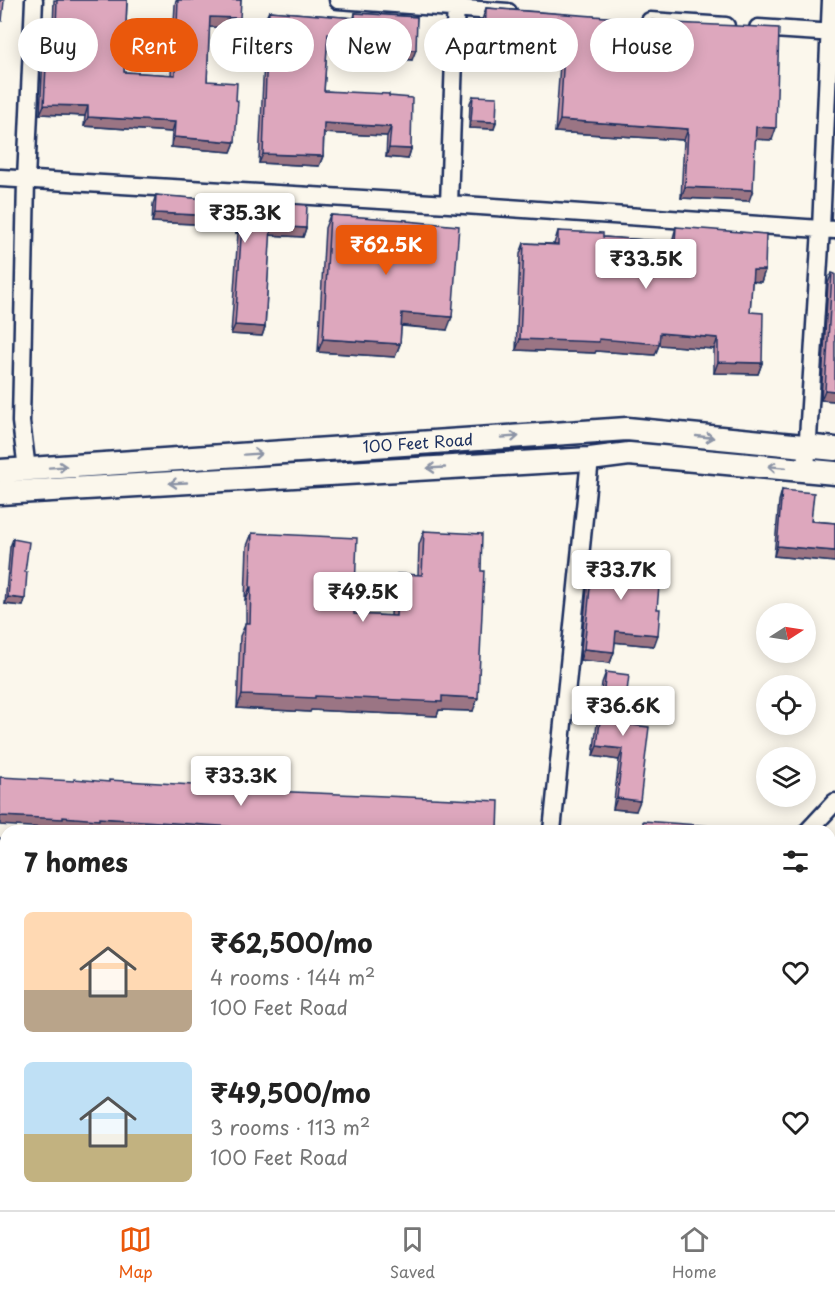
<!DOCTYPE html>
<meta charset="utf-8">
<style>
body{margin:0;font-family:"Playpen Sans",sans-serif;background:#f6f6f6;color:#222;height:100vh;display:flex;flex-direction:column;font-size:22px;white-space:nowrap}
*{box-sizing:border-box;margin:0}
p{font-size:20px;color:#767676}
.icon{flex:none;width:33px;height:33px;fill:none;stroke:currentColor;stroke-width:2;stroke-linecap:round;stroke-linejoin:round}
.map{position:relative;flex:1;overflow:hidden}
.side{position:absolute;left:0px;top:825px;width:836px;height:386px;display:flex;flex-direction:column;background:#fff;border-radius:18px 18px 0 0;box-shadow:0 3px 15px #0003}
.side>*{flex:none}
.hud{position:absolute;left:18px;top:18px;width:800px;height:54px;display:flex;gap:12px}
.needle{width:39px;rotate:78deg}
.tools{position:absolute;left:756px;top:603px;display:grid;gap:12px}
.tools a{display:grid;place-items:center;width:60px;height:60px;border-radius:50%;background:#fff;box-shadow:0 3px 15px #0003;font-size:30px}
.price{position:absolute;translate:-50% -51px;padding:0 14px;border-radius:6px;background:#fff;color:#222;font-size:20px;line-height:39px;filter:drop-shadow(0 2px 3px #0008)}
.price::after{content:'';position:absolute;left:50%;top:36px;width:18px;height:14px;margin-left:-9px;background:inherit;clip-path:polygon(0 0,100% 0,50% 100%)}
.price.active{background:#ea580c;color:#fff}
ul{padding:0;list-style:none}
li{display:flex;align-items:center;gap:18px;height:150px;padding:0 24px}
li span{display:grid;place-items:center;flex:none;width:168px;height:120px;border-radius:9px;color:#555}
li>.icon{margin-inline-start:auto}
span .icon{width:72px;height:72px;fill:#fffc;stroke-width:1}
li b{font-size:26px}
h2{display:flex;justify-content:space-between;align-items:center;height:72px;padding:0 24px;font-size:26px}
.tag{padding:0 21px;border-radius:27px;background:#fff;box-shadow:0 3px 15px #0003;font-size:21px;line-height:54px}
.tag.active{background:#ea580c;color:#fff}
.tabs{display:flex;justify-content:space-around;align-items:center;height:84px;border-top:2px solid #e0e0e0;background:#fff;font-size:16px;color:#767676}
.tabs a{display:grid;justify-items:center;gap:3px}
.tabs .active{color:#ea580c}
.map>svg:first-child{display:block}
</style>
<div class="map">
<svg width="835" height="1210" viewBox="0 0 835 1210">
<rect width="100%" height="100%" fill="#fbf7ec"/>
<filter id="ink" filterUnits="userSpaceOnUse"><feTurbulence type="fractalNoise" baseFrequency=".0167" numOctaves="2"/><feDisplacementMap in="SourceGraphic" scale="12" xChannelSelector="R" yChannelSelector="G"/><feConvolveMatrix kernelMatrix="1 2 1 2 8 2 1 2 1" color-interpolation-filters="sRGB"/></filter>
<g filter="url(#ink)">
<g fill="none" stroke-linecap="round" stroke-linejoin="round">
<!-- street casing -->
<g stroke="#1b2f5e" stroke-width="21">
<path id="street" d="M338,0L508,12
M650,21L726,26
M758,28L835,33
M0,178L449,204L835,230
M449,204L456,0
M27,469L21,422L26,180L34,0
M806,470L821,229L831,0
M552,831L590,459
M808,831L835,802
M0,848H6
M0,991H6
M671,1210L672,1204"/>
</g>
<!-- secondary casing -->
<g stroke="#1b2f5e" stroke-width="27">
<path id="secondary" d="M0,471L627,429L835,449
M0,493L590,459L629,454L835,473"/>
</g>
<!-- street -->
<use href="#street" stroke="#fbf7ec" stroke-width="16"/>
<!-- secondary -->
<use href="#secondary" stroke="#fbf7ec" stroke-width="22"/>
</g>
<!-- wall -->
<path fill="#be90a3" stroke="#1b2f5e" stroke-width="1.5" d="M54,0H127L124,72L171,75L175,5L176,0H241L237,28L209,27L207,81L235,142L231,152L171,147L172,132L84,126L85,116L40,114L44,37L48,27L53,28Z
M486,8L673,23L772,140L755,139L749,201L681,198L684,140L555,132L560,64L481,61L482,20Z
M269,11L354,18L355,13L417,17L412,60L390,58V50L327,44L324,91L389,96L411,149L408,159L386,157L387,136L324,133L323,156L319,166L259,163L264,60H262L265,20Z
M473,96L496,122L494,129L469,128L470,103Z
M156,195L306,228L303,237L270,235L265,327L262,336L231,334L238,233H236L237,226L152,222L153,204Z
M330,215L407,221L447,330L401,326L400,344L395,357L318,352L325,228Z
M676,227L765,270L761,282L752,281L750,312L762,363L758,374L714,373V349L659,345L655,355L596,351L595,353L516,350L520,254L524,243L554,244L558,231L603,237L672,242Z
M832,273L835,401L821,400L828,283Z
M782,490L811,521L835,523V562L774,556L779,501Z
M424,531L473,711L439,710L437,716L311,710L310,712L237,708L240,636L246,623V600H245L247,546L252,533L354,614L391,616L392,588L397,574L418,575L419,545Z
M13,539L25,599L23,606L5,604L10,547Z
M593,557L654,646L615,642L614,652L610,663L580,660L589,568Z
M606,672L623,724L636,811L613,809L619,760L593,756L602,683Z
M0,1072L6,1073V1196L4,1202H0Z"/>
<!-- shaded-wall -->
<path fill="#9b7584" stroke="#1b2f5e" stroke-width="1.5" d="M210,17L240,18L237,28L206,27Z
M328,34L393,40L390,50L325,44Z
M393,49L416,50L412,60L390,58Z
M485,49L564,52L560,64L481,61Z
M266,50H267L264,60H262Z
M44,105L88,106L85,116L40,114Z
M88,117L175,122L172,132L84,126Z
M560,120L688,129L684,140L555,132Z
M471,121L496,122L494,129L469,128Z
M324,123L391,127L387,136L321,133Z
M756,127L776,128L772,140L751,139Z
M174,137L235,142L231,152L171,147Z
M389,148L411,149L408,159L386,157Z
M263,154L323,156L319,166L259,163Z
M685,187L753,190L749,201L681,198Z
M155,213L240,217L237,226L152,222Z
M239,224H242L238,233H236Z
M271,226L306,228L303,237L268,235Z
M753,270H765L761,282L749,281Z
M402,313L452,317L447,330L397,325Z
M235,325L265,327L262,336L231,334Z
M660,333L718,338L714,349L659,345L655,355L596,351L595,353L516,350L520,339H599Z
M323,339L400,344L395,357L318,352Z
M718,362L762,363L758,374L714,373Z
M825,390L835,391V401L821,400Z
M777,546L835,551V562L774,556Z
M250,587H251L246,600H245Z
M8,597L25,599L23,606L5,604Z
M616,631L658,635L654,646L612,642Z
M584,649L614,652L610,663L580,660Z
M242,695L315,696H442L478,698L473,711L439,710L437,716L311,710L310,712L237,708Z
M597,746L623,749L619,760L593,756Z
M617,798L640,801L636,811L613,809Z
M0,816L99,818L323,831H145L96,828V829L60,827V829L0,825Z
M0,893L6,894V901H0Z
M0,958L6,959V966H0Z
M0,1032L6,1033V1040H0Z
M830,1189H835V1199L830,1198Z"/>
<!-- building -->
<path fill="#dda7bd" stroke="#1b2f5e" stroke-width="1.5" d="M0,0H4L2,21H0Z
M57,0H127L124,72L175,75L178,0H241L240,18L210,17L207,81L237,83L236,100L238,101L235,142L174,137L175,122L88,117V106L44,105L48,27L56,28Z
M486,8L673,22V23L779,28L776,128L756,127L753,190L685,187L688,129L560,120L564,52L485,49Z
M269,11L355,18V13L417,17L416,50L393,49V40L328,34L324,91L389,94V96L412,98L411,149L389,148L391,127L324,123L323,156L263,154L267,50H266Z
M473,96L497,97L496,122L471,121Z
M156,195L241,202V201L307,205L306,228L271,226L265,327L235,325L242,224H239L240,217L155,213Z
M330,215L407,220V221L459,226L452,317L402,313L400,344L323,339Z
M676,227L766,234L765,270H753L750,312L763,313L762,363L718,362V338L660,333L659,344L599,339V342L520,339L524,243L558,245V231L603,233V237L675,242Z
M832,273L835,274V391L825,390Z
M782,490L814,493L811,521L835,523V551L777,546Z
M424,531L482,534L481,571H484L478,698L442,696V702L315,696V698L242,695L245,623H250L251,587H250L252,533L357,538L354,614L396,616L397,574L422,575Z
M13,539L29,542L25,572H27L25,599L8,597Z
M593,557L661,564L657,609H660L658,635L616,631L614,652L584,649Z
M606,672L629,675L623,724L649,727L640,801L617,798L623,749L597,746Z
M0,777L74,781V779L109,782V780L210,786V788L247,790L499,801L498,831H323L251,828L99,818V820L63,817V819L0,816Z
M643,821L725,827V831H643Z
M830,838H835V1189H830Z
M0,855H6V894L0,893Z
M0,923H6V959L0,958Z
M0,996L6,997V1033L0,1032Z
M0,1072L6,1073V1193L0,1192Z"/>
<!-- one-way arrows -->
<defs><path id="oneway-shaft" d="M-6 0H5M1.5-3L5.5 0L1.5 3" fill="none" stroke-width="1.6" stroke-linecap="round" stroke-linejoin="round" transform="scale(1.5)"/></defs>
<g stroke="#8b93a5">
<use href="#oneway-shaft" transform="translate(510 437) rotate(-4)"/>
<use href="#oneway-shaft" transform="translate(705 437) rotate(6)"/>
<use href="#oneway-shaft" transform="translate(253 454) rotate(-4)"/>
<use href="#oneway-shaft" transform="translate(58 467) rotate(-4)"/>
<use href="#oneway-shaft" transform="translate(777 467) rotate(-175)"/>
<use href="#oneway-shaft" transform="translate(436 468) rotate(177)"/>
<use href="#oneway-shaft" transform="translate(178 483) rotate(177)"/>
</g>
</g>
<g text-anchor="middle" stroke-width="6" stroke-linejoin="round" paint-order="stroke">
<!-- street labels -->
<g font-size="16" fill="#1b2f5e" stroke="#fbf7ec">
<text transform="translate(418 443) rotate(-4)" y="6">100 Feet Road</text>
</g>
</g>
</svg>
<div class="tools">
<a><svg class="needle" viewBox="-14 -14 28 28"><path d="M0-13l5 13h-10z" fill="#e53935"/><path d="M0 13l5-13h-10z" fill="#767676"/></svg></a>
<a><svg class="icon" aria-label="locate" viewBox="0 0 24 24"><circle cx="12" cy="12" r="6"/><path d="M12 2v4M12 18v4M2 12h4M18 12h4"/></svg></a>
<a><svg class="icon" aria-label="layers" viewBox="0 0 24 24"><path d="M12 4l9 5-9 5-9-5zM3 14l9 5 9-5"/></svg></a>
</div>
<b class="price" style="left:245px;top:244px">₹35.3K</b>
<b class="price active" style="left:386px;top:276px">₹62.5K</b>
<b class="price" style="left:646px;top:290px">₹33.5K</b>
<b class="price" style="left:621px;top:601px">₹33.7K</b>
<b class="price" style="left:363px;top:623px">₹49.5K</b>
<b class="price" style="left:623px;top:737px">₹36.6K</b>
<b class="price" style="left:241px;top:807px">₹33.3K</b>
<div class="hud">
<a class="tag">Buy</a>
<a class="tag active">Rent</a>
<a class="tag">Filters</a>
<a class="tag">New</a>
<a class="tag">Apartment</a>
<a class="tag">House</a>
</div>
<section class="side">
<h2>7 homes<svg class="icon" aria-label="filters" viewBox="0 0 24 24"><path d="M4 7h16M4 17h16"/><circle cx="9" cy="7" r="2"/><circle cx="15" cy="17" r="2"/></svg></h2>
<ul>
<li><span style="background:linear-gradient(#ffd9b3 65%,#b9a48a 0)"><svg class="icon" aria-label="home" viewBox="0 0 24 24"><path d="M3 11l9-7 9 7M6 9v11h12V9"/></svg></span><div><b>₹62,500/mo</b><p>4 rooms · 144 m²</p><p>100 Feet Road</p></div><svg class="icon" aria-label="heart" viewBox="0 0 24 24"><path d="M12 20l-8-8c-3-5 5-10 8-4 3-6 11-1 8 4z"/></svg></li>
<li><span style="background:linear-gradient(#bfe0f5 60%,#c2b280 0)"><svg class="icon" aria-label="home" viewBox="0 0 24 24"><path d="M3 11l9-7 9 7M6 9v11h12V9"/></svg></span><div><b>₹49,500/mo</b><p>3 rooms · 113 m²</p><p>100 Feet Road</p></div><svg class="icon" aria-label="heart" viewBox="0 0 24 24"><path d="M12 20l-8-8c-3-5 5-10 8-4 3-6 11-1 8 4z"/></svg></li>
</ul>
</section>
</div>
<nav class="tabs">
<a class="active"><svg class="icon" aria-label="map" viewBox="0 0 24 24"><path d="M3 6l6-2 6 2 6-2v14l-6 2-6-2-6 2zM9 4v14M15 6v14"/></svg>Map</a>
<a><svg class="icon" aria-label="saved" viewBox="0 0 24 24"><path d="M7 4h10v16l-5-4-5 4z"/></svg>Saved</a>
<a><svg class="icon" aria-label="home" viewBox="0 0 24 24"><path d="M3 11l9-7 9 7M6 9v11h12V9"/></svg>Home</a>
</nav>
